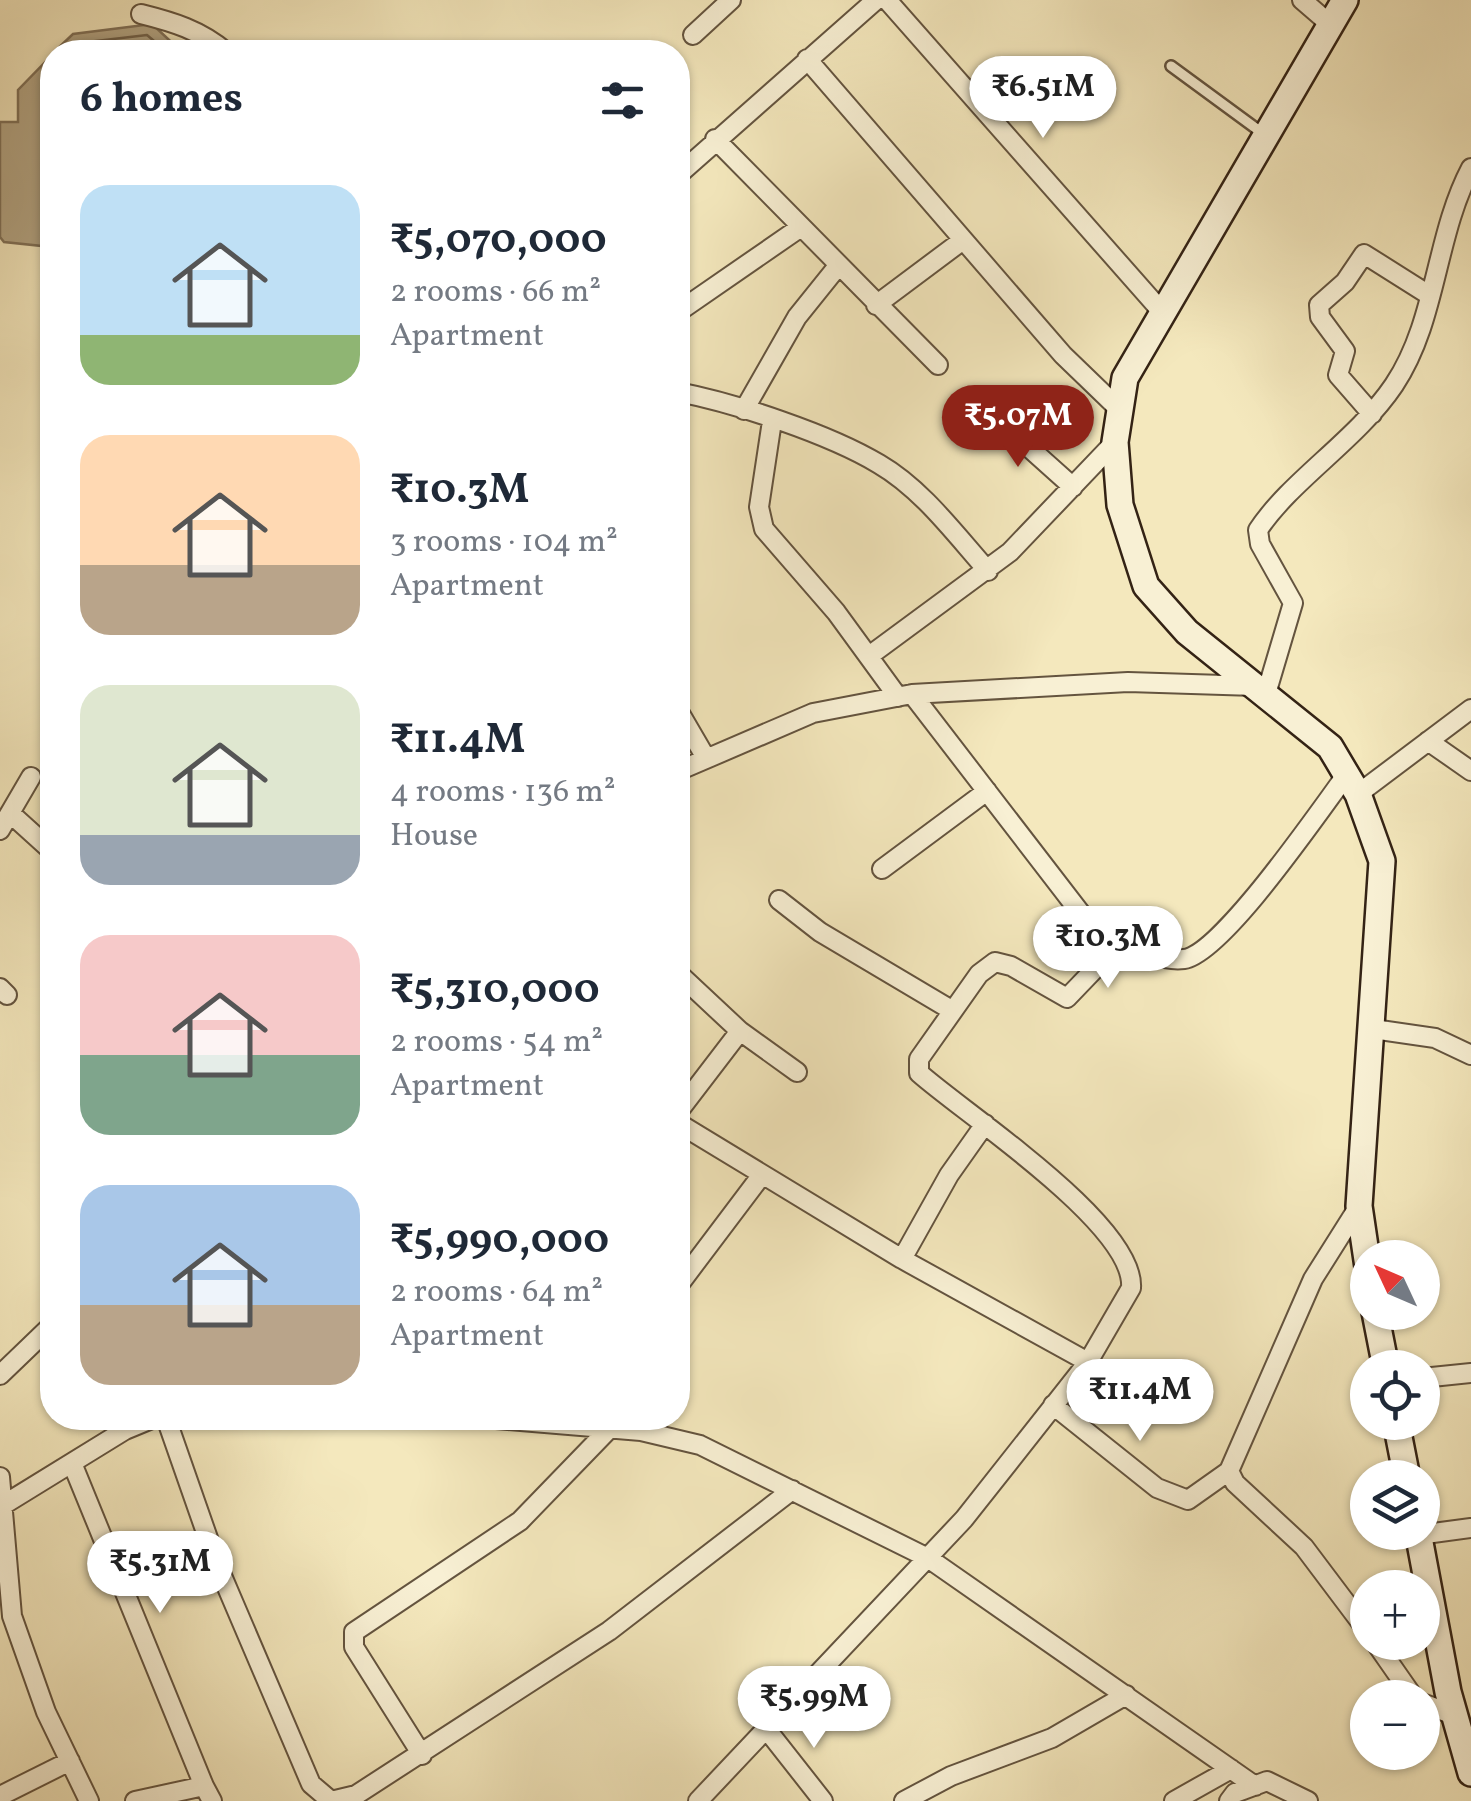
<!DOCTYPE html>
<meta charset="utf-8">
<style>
body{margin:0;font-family:Vollkorn,serif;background:#f2f2f3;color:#1f2937;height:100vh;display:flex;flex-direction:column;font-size:38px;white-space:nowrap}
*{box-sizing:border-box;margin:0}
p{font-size:32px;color:#747a83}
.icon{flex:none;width:55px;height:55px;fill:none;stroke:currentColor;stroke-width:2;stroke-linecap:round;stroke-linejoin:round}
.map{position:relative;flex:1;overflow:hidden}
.side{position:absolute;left:40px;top:40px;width:650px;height:1390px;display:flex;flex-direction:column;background:#fff;border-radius:40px;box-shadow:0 2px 8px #0004}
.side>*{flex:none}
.needle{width:65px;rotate:314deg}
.buttons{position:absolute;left:1350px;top:1240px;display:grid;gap:20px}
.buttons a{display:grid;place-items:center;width:90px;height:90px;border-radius:50%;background:#fff;box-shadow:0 2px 8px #0004;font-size:50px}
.price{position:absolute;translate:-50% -85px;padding:0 22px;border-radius:35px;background:#fff;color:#222;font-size:32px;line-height:65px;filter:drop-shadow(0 2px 5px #0008)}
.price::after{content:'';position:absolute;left:50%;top:60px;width:30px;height:22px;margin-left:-15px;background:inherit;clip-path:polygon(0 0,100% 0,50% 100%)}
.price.active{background:#8f2418;color:#fff}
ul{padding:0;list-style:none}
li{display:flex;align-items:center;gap:30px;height:250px;padding:0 40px}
li span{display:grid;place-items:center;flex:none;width:280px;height:200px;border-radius:30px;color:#555}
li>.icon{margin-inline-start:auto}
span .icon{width:120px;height:120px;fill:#fffc;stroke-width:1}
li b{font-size:42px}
h2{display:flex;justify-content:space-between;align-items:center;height:120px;padding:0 40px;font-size:42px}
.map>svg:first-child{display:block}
</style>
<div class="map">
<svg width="1471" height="1801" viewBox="0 0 1471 1801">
<rect width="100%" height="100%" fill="#f4e8bd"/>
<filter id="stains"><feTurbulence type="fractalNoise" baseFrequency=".002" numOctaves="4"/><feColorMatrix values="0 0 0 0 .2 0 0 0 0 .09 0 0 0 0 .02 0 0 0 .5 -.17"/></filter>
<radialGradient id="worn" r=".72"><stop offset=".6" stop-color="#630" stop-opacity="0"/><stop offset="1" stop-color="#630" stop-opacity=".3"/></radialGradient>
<!-- water -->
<path fill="#b3a584" stroke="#807158" stroke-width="2.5" d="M152,24L182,52H54L73,34Z
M52,55V247L4,242L0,237V122H18V90Z"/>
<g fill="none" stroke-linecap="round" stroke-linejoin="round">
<!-- shore -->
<path stroke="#74644c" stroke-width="2.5" d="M68,52L79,43L147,35L167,52"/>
<!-- lane casing -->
<g stroke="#64543f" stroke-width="14">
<path id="lane" d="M1171,66L1265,135"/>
</g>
<!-- street casing -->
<g stroke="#64543f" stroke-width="22">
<path id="street" d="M887,0L1163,313
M1302,0L1331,25
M141,14C173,22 200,30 226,52
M693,35L731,0
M807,59L1063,355L1120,410
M715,139L938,365
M678,175L876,0
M876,305L963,240
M678,312L801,227
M678,392C735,403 829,434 879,464C922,489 955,534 988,571
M744,410L797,317L838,266
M1372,414L1338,375L1345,351L1320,317L1319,305L1345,282L1364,254L1429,295
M996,418L1073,487
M772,421L759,507L764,529L836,612L898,697
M869,656L1010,552L1115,442
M912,694L1109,950
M1266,694L1293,603L1260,544L1258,530C1291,480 1357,440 1394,385C1437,321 1435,236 1471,168
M678,710L706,758
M1428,741L1471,771
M678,771L813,713L912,694L1128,682L1255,686
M1358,794L1471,709
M10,813L52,851
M0,830L31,777
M882,869L987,791
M779,900L820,932L953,1011
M678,973L740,1031L797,1072
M0,988L7,995
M1373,1029L1435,1038L1471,1055
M678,1112L740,1031
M678,1123L902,1259L1088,1362
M1359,1206L1313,1279L1229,1471L1235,1483L1304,1547L1368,1632
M902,1259L949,1175L985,1124
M678,1286L761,1176
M0,1375L52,1325
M1422,1378L1471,1373
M1053,1405L1157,1488L1188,1500L1229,1471
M166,1418L217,1564L311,1784L331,1801L356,1795L609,1631L792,1490
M484,1418L641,1431L700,1445L928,1558L1255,1786
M72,1463L204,1786
M0,1477L12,1616L46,1712L89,1801
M0,1507L125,1430L154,1418
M1418,1535L1471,1528
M1375,1642L1414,1698
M1422,1703L1454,1715
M768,1731L823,1801
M422,1755L354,1647V1632L520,1521L610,1428
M0,1796L70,1761
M135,1801L204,1786L212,1801
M698,1801L964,1519L1088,1362L1131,1288C1136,1225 965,1114 919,1073V1059L979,974L995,962L1011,966L1067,998L1116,947C1139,947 1161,962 1184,959C1222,954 1320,810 1347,774
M904,1801L951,1776L1052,1738L1126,1695
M1174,1801L1231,1769
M1229,1801L1235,1793L1267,1781L1308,1801"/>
</g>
<!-- secondary casing -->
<g stroke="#342315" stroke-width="30">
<path id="secondary" d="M1345,0L1125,378L1115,442L1120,505L1146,586L1187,632L1330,747L1358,794L1382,861L1359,1206L1368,1267
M1375,1312L1386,1368
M1396,1422L1407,1478
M1418,1532L1448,1692L1471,1773"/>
</g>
<!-- lane -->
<use href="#lane" stroke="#f8f0d4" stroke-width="9"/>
<!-- street -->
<use href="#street" stroke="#f8f0d4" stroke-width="18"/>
<!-- secondary -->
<use href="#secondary" stroke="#f8f0d4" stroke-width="25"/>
</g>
<rect width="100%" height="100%" filter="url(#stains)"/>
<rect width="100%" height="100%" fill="url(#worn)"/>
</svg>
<div class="buttons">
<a><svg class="needle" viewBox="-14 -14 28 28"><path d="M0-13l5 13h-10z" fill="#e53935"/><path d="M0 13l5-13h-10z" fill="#747a83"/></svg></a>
<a><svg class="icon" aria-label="locate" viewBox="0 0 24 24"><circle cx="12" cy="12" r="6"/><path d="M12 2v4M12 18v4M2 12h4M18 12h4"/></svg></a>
<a><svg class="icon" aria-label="layers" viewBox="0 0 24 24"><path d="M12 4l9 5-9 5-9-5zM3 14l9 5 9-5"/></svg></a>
<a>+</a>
<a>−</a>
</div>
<b class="price" style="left:1043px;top:141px">₹6.51M</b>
<b class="price active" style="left:1018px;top:470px">₹5.07M</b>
<b class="price" style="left:1108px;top:991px">₹10.3M</b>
<b class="price" style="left:1140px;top:1444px">₹11.4M</b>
<b class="price" style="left:160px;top:1616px">₹5.31M</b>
<b class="price" style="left:814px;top:1751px">₹5.99M</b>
<section class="side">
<h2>6 homes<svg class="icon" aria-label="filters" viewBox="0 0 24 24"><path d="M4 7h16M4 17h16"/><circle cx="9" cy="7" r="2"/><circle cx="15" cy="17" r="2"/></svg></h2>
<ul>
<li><span style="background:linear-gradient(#bfe0f5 75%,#8fb573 0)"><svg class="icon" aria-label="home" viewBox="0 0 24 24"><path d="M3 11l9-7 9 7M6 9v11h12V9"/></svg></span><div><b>₹5,070,000</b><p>2 rooms · 66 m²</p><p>Apartment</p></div></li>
<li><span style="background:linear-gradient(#ffd9b3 65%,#b9a48a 0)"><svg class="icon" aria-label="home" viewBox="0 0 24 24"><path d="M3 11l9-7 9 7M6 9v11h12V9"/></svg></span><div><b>₹10.3M</b><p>3 rooms · 104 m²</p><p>Apartment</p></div></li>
<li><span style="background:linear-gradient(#dfe7d0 75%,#9aa5b1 0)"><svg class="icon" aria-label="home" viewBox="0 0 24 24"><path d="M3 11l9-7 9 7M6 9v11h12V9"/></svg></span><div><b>₹11.4M</b><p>4 rooms · 136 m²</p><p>House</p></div></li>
<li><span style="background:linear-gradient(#f6c9c9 60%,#7fa58c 0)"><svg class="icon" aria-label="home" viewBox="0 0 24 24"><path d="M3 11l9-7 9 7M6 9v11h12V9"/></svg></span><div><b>₹5,310,000</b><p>2 rooms · 54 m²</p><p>Apartment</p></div></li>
<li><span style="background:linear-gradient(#a9c7e8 60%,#b9a48a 0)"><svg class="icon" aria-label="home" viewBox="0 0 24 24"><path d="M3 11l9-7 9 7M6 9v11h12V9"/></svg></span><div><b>₹5,990,000</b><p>2 rooms · 64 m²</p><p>Apartment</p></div></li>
</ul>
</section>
</div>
